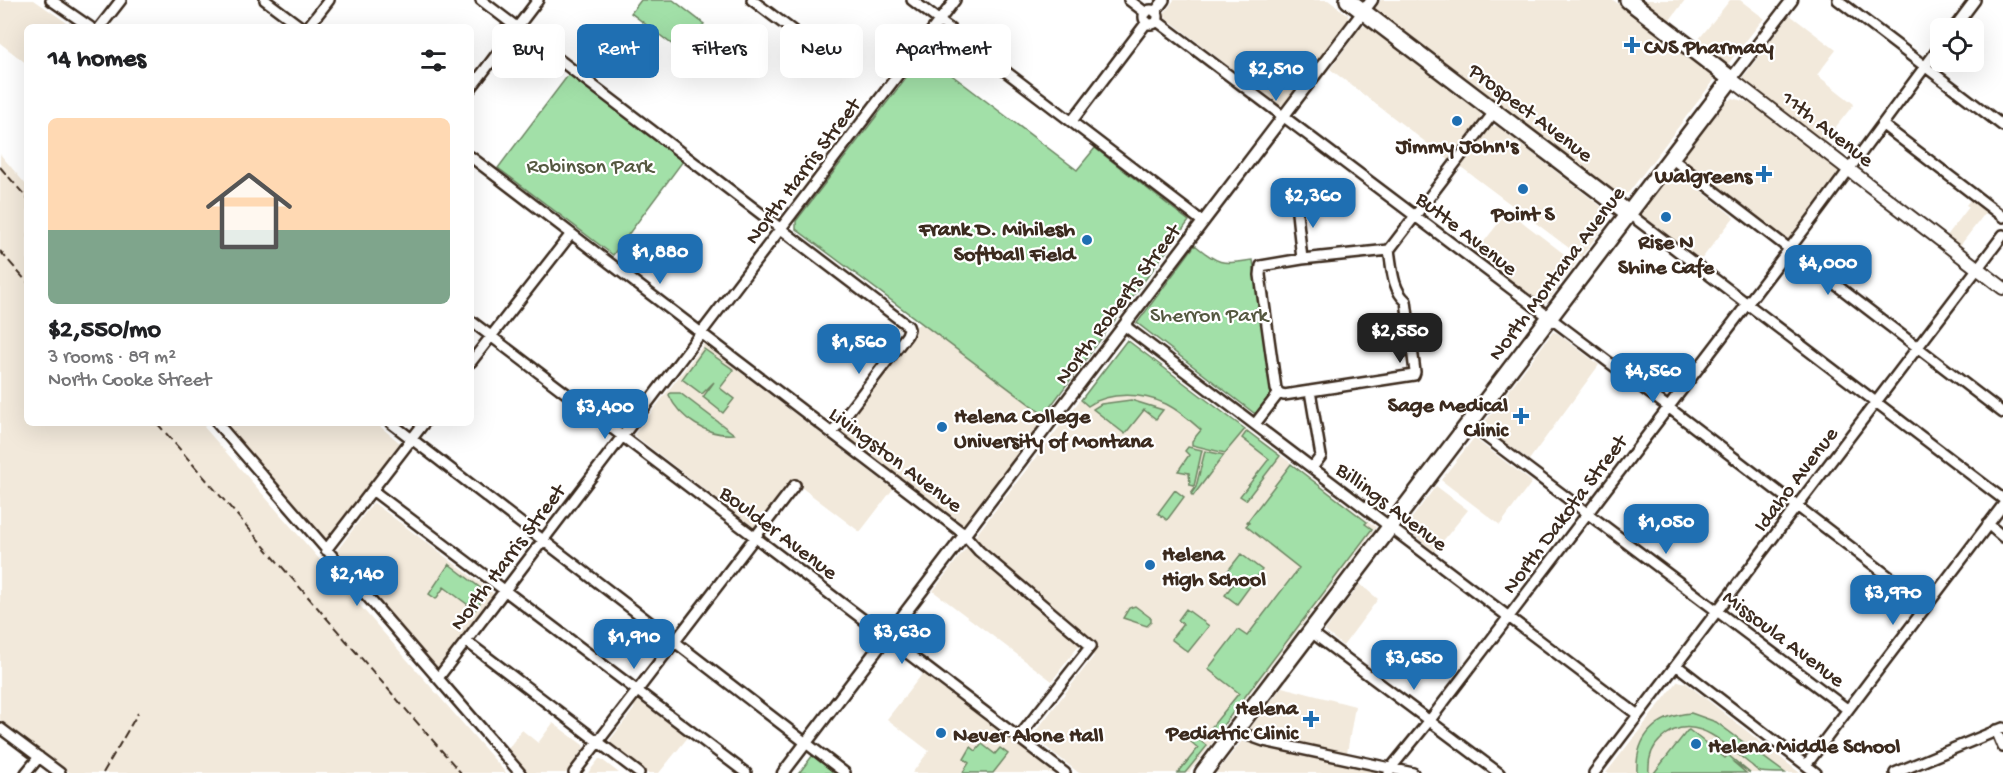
<!DOCTYPE html>
<meta charset="utf-8">
<style>
body{margin:0;font-family:"Gochi Hand",sans-serif;background:#f2f2f2;color:#202124;height:100vh;display:flex;flex-direction:column;font-size:22px;white-space:nowrap}
*{box-sizing:border-box;margin:0}
p{font-size:20px;color:#757577}
.icon{flex:none;width:33px;height:33px;fill:none;stroke:currentColor;stroke-width:2;stroke-linecap:round;stroke-linejoin:round}
.map{position:relative;flex:1;overflow:hidden}
.panel{position:absolute;left:24px;top:24px;width:450px;height:402px;display:flex;flex-direction:column;background:#fff;border-radius:9px;box-shadow:0 6px 24px #0002}
.panel>*{flex:none}
.guide{position:absolute;left:492px;top:24px;width:570px;height:54px;display:flex;gap:12px}
.buttons{position:absolute;left:1930px;top:18px;display:grid;gap:12px}
.buttons a{display:grid;place-items:center;width:54px;height:54px;border-radius:9px;background:#fff;box-shadow:0 6px 24px #0002;font-size:30px}
.price{position:absolute;translate:-50% -51px;padding:0 14px;border-radius:12px;background:#1f6fb2;color:#fff;font-size:20px;line-height:39px;filter:drop-shadow(0 2px 3px #0008)}
.price::after{content:'';position:absolute;left:50%;top:36px;width:18px;height:14px;margin-left:-9px;background:inherit;clip-path:polygon(0 0,100% 0,50% 100%)}
.price.on{background:#222;color:#fff}
ul{padding:0;list-style:none}
li{display:grid;align-content:center;gap:12px;height:318px;padding:0 24px}
li+li{border-top:2px solid #e0e0e0}
li span{display:grid;place-items:center;height:186px;border-radius:9px;color:#555}
li>.icon{margin-inline-start:auto}
span .icon{width:108px;height:108px;fill:#fffc;stroke-width:1}
li b{font-size:26px}
h2{display:flex;justify-content:space-between;align-items:center;height:72px;padding:0 24px;font-size:26px}
.pill{padding:0 21px;border-radius:9px;background:#fff;box-shadow:0 6px 24px #0002;font-size:21px;line-height:54px}
.pill.on{background:#1f6fb2;color:#fff}
.map>svg:first-child{display:block}
</style>
<div class="map">
<svg width="2003" height="773" viewBox="0 0 2003 773">
<rect width="100%" height="100%" fill="#fff"/>
<filter id="ink" filterUnits="userSpaceOnUse"><feTurbulence type="fractalNoise" baseFrequency=".0167" numOctaves="2"/><feDisplacementMap in="SourceGraphic" scale="12" xChannelSelector="R" yChannelSelector="G"/><feConvolveMatrix kernelMatrix="1 2 1 2 8 2 1 2 1" color-interpolation-filters="sRGB"/></filter>
<g filter="url(#ink)">
<!-- built -->
<path fill="#f2e9db" d="M0,0H34L73,27H27V64L0,43Z
M1174,0H1328L1348,15V20L1284,104L1280,106L1165,17L1164,14Z
M1381,0H1613L1713,73L1714,80L1629,192L1621,196L1374,10Z
M1637,0H1685L1667,24Z
M1730,0H1740L1765,19L1760,23L1728,64L1725,66L1695,44Z
M1790,15L1836,50L1817,75L1854,104L1823,143L1744,81V76Z
M1366,26L1480,113L1481,118L1449,160L1330,69L1361,27Z
M1733,98L1750,103L1763,111L1839,170V175L1788,240L1783,239L1683,161V158L1727,101Z
M1497,126L1607,211L1610,215L1609,220L1581,257L1461,167L1491,127Z
M0,154L27,186V423H207L204,427L506,773H70L0,720Z
M1676,171L1734,217L1700,261L1641,216V213L1672,172Z
M1970,200L1986,212L1959,247L1946,237L1969,207L1966,205Z
M1508,211L1576,263L1546,303L1543,304L1475,253Z
M922,323L1051,420L964,534L832,433L909,329Z
M1553,332L1557,333L1599,365L1529,460L1484,427V423Z
M1127,339L1376,527L1189,773H1079L1032,736L1094,656L1079,645L1052,681L933,591Z
M704,344L893,489L860,532L793,481L756,529L634,435Z
M225,423H376L400,443L324,542L223,425Z
M1474,438L1532,482L1500,525L1441,480Z
M1436,486L1468,510L1434,552L1405,527Z
M374,503L492,592L493,595L437,668L336,552L372,504Z
M1360,584L1378,599L1343,646L1325,631Z
M923,673L1054,773H912L929,751L887,719Z
M1678,681L1686,683L1800,773H1606Z
M1282,687L1355,706L1347,753L1251,732V727Z
M639,700L689,736L659,773H646L610,746V740L634,709L635,702Z
M553,723L583,745L584,748L566,773H527L507,750L522,730L538,743Z
M1242,741L1378,770L1380,773H1216Z
M599,759H601L619,773H588Z"/>
<!-- green -->
<path fill="#a2e0a8" stroke="#6e8563" stroke-width="1.5" d="M641,0H673L704,24L682,52L631,13Z
M924,54L1077,170L1095,148L1189,221L1044,415L796,229V221Z
M569,74L683,161L613,255L498,168Z
M1195,245C1220,266 1222,264 1253,260L1271,397L1258,413H1254L1137,323Z
M1127,340L1245,429L1225,453L1192,445V441L1201,430C1191,421 1178,410 1166,404C1143,393 1109,391 1088,406L1081,400Z
M704,349L734,370L720,388L734,399L723,413L703,397L714,382L702,394L682,379Z
M670,393H680L734,434C708,437 679,418 669,395Z
M1131,400L1163,410L1156,419L1144,410L1125,434L1093,409L1101,404Z
M1247,431L1280,456L1246,500L1240,496L1269,459L1242,438Z
M1188,447L1202,450L1194,486L1190,485L1189,473L1178,471L1189,455L1185,451Z
M1205,451L1224,455L1193,496L1191,494L1196,487Z
M1291,464L1367,522L1365,524L1372,529L1212,740L1203,733L1210,729L1239,693L1208,669L1238,630L1247,636L1299,568L1246,526L1249,523L1247,522Z
M1175,490L1184,497L1167,520L1158,513Z
M1241,554L1262,570L1237,604L1225,595L1236,580L1227,572Z
M449,564L487,593L475,610L444,587L436,599L429,594Z
M1135,606L1151,618V622L1147,626L1123,618L1129,608Z
M1186,609L1209,626L1188,652L1171,639L1183,624L1178,620Z
M1691,713L1716,722L1785,773C1778,773 1767,773 1761,772C1757,771 1753,766 1750,764C1724,744 1692,709 1661,739C1651,748 1648,760 1649,773H1637C1635,736 1656,716 1691,713Z
M1689,730L1725,758L1728,755L1750,773L1732,761L1746,773H1654L1687,731Z
M1195,737L1207,746L1185,773H1178L1198,748L1191,742Z
M982,744L995,754L1000,748L1008,754L993,773H964L963,772L969,763L964,759L971,747L976,751Z
M813,755L835,773H799Z"/>
<g fill="none" stroke-linecap="round" stroke-linejoin="round">
<!-- minor casing -->
<g stroke="#3b2a1e" stroke-width="14">
<path id="minor" d="M51,0L90,27
M265,0L301,27
M481,0L908,326L909,329L907,335L832,433
M752,0L804,39
M912,0L1203,222
M1129,0L1146,13
M1838,0L2003,126
M1144 17a7 7 0 1 1 14 0a7 7 0 1 1-14 0Z
M1155,12L1164,0
M1157,21L1668,407L1926,605
M100,27L121,0
M308,27L329,0
M1954,28L1975,0
M471,88L538,0
M1072,121L1147,22
M1883,125L2003,217
M471,157L964,534L979,551L1091,646L1018,738
M1671,158L2003,413
M1296,204L1302,259
M1628,213L2003,499
M471,321L1065,773
M1125,326L1638,715
M471,362L571,234
M1310,391L1321,456L1312,468
M1279,393L1284,395L1414,375L1415,372L1406,301C1392,289 1392,267 1389,250L1495,111
M1279,393L1276,389L1260,275L1261,266L1302,259L1389,250
M217,423L520,773
M391,423L845,773
M1255,424L1279,393
M1469,424L1847,709
M372,490L746,773
M1988,524L2003,537
M326,550L424,423
M1311,632L1499,773
M466,641L639,773
M1676,665L1816,773
M438,678L955,0
M0,728L60,773
M1996,730L2003,747
M1236,731L1264,741L1413,773
M1806,765L2003,505
M26,773L39,757
M574,773L795,485
M1389,773L1390,769L1430,720L1819,210L1941,45
M1594,773L2003,235
M1895,773L2003,728"/>
</g>
<!-- tertiary casing -->
<g stroke="#3b2a1e" stroke-width="15">
<path id="tertiary" d="M1731,79L1792,0
M783,773L1372,0"/>
</g>
<!-- secondary casing -->
<g stroke="#3b2a1e" stroke-width="16">
<path id="secondary" d="M1731,79L2003,288"/>
</g>
<!-- trunk casing -->
<g stroke="#3b2a1e" stroke-width="20">
<path id="trunk" d="M1348,0L1628,213
M1203,773L1731,79L1628,0"/>
</g>
<!-- minor -->
<use href="#minor" stroke="#fff" stroke-width="9"/>
<!-- tertiary -->
<use href="#tertiary" stroke="#fff" stroke-width="10"/>
<!-- secondary -->
<use href="#secondary" stroke="#fff" stroke-width="12"/>
<!-- trunk -->
<use href="#trunk" stroke="#fff" stroke-width="15"/>
<!-- rail -->
<path stroke="#3b2a1e" stroke-width="2" stroke-dasharray="9 4.5" stroke-linecap="butt" d="M0,167L27,198
M0,251L27,282
M157,423L461,773
M103,773L138,713"/>
</g>
</g>
<!-- markers -->
<g fill="#1f6fb2" stroke="#fff" stroke-width="2">
<path d="M1629 36h6v6h6v6h-6v6h-6v-6h-6v-6h6z"/>
<circle cx="1457" cy="121" r="6"/>
<path d="M1761 165h6v6h6v6h-6v6h-6v-6h-6v-6h6z"/>
<circle cx="1523" cy="189" r="6"/>
<circle cx="1666" cy="217" r="6"/>
<circle cx="1087" cy="240" r="6"/>
<path d="M1518 407h6v6h6v6h-6v6h-6v-6h-6v-6h6z"/>
<circle cx="942" cy="427" r="6"/>
<circle cx="1150" cy="565" r="6"/>
<path d="M1308 710h6v6h6v6h-6v6h-6v-6h-6v-6h6z"/>
<circle cx="941" cy="733" r="6"/>
<circle cx="1696" cy="744" r="6"/>
</g>
<g text-anchor="middle" stroke-width="4.5" stroke-linejoin="round" paint-order="stroke">
<!-- poi labels -->
<g font-size="22" font-weight="bold" fill="#3b2a1e" stroke="#fff" text-anchor="start">
<text x="1644" y="53">CVS Pharmacy</text>
<text x="1457" y="152" text-anchor="middle">Jimmy John's</text>
<text x="1752" y="182" text-anchor="end">Walgreens</text>
<text x="1523" y="220" text-anchor="middle">Point S</text>
<text x="1075" y="235" text-anchor="end">Frank D. Mihilesh<tspan x="1075" dy="25">Softball Field</tspan></text>
<text x="1666" y="248" text-anchor="middle">Rise N<tspan x="1666" dy="25">Shine Cafe</tspan></text>
<text x="1508" y="411" text-anchor="end">Sage Medical<tspan x="1508" dy="25">Clinic</tspan></text>
<text x="954" y="422">Helena College<tspan x="954" dy="25">University of Montana</tspan></text>
<text x="1162" y="560">Helena<tspan x="1162" dy="25">High School</tspan></text>
<text x="1298" y="714" text-anchor="end">Helena<tspan x="1298" dy="25">Pediatric Clinic</tspan></text>
<text x="953" y="741">Never Alone Hall</text>
<text x="1708" y="752">Helena Middle School</text>
</g>
<!-- street labels -->
<g font-size="22" fill="#3b2a1e" stroke="#fff">
<text transform="translate(1532 111) rotate(37)" y="8">Prospect Avenue</text>
<text transform="translate(1829 127) rotate(38)" y="8">11th Avenue</text>
<text transform="translate(801 170) rotate(-53)" y="8">North Harris Street</text>
<text transform="translate(1468 232) rotate(38)" y="8">Butte Avenue</text>
<text transform="translate(1555 272) rotate(-53)" y="8">North Montana Avenue</text>
<text transform="translate(1116 303) rotate(-53)" y="8">North Roberts Street</text>
<text transform="translate(897 458) rotate(37)" y="8">Livingston Avenue</text>
<text transform="translate(1794 478) rotate(-53)" y="8">Idaho Avenue</text>
<text transform="translate(1393 505) rotate(37)" y="8">Billings Avenue</text>
<text transform="translate(1563 513) rotate(-53)" y="8">North Dakota Street</text>
<text transform="translate(780 531) rotate(37)" y="8">Boulder Avenue</text>
<text transform="translate(506 556) rotate(-53)" y="8">North Harris Street</text>
<text transform="translate(1785 637) rotate(37)" y="8">Missoula Avenue</text>
</g>
<!-- park labels -->
<g font-size="22" fill="#555840" stroke="#fff">
<text x="590" y="172">Robinson Park</text>
<text x="1209" y="321">Sherron Park</text>
</g>
</g>
</svg>
<div class="buttons">
<a><svg class="icon" aria-label="locate" viewBox="0 0 24 24"><circle cx="12" cy="12" r="6"/><path d="M12 2v4M12 18v4M2 12h4M18 12h4"/></svg></a>
</div>
<b class="price" style="left:1276px;top:102px">$2,510</b>
<b class="price" style="left:1313px;top:229px">$2,360</b>
<b class="price" style="left:660px;top:285px">$1,880</b>
<b class="price" style="left:1828px;top:296px">$4,000</b>
<b class="price on" style="left:1400px;top:364px">$2,550</b>
<b class="price" style="left:859px;top:375px">$1,560</b>
<b class="price" style="left:1653px;top:404px">$4,560</b>
<b class="price" style="left:605px;top:440px">$3,400</b>
<b class="price" style="left:1666px;top:555px">$1,050</b>
<b class="price" style="left:357px;top:607px">$2,140</b>
<b class="price" style="left:1893px;top:626px">$3,970</b>
<b class="price" style="left:902px;top:665px">$3,630</b>
<b class="price" style="left:634px;top:670px">$1,910</b>
<b class="price" style="left:1414px;top:691px">$3,650</b>
<div class="guide">
<a class="pill">Buy</a>
<a class="pill on">Rent</a>
<a class="pill">Filters</a>
<a class="pill">New</a>
<a class="pill">Apartment</a>
</div>
<section class="panel">
<h2>14 homes<svg class="icon" aria-label="filters" viewBox="0 0 24 24"><path d="M4 7h16M4 17h16"/><circle cx="9" cy="7" r="2"/><circle cx="15" cy="17" r="2"/></svg></h2>
<ul>
<li><span style="background:linear-gradient(#ffd9b3 60%,#7fa58c 0)"><svg class="icon" aria-label="home" viewBox="0 0 24 24"><path d="M3 11l9-7 9 7M6 9v11h12V9"/></svg></span><div><b>$2,550/mo</b><p>3 rooms · 89 m²</p><p>North Cooke Street</p></div></li>
</ul>
</section>
</div>
